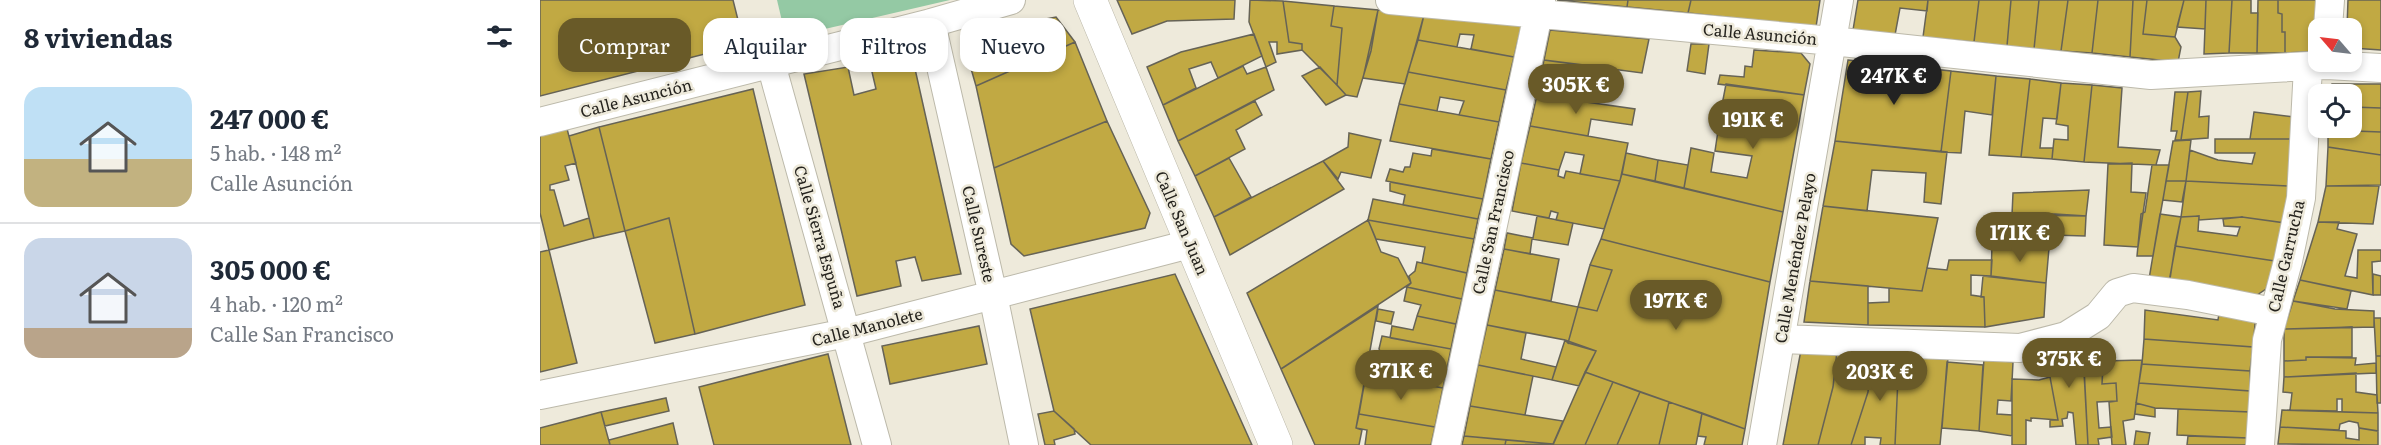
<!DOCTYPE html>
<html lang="es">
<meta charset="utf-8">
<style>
body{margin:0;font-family:Literata,serif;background:#f6f6f7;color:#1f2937;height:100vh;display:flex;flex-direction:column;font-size:22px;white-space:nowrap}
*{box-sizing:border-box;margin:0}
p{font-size:20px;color:#747a83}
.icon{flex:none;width:33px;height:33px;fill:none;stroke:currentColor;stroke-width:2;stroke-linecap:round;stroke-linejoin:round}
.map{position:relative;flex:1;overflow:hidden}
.panel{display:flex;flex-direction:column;background:#fff;width:540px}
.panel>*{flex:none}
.guide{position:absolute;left:18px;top:18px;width:570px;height:54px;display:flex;gap:12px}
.needle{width:39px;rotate:298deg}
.tools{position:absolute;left:1768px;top:18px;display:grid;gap:12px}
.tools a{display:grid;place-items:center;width:54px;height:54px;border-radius:12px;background:#fff;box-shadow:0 3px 9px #0003;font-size:30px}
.price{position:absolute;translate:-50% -51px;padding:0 14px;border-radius:21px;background:#695a28;color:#fff;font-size:20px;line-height:39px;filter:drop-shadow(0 2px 3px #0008)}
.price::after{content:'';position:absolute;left:50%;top:36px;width:18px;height:14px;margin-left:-9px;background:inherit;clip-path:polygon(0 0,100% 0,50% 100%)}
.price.on{background:#222;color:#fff}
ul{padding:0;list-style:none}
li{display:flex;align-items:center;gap:18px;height:150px;padding:0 24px}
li+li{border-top:2px solid #e0e1e3}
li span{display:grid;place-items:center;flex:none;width:168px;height:120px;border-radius:18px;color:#555}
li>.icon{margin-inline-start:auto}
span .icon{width:72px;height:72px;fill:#fffc;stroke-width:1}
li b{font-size:26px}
h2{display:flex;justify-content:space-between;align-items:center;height:72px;padding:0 24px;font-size:26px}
.tag{padding:0 21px;border-radius:18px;background:#fff;box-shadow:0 3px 9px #0003;font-size:21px;line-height:54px}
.tag.on{background:#695a28;color:#fff}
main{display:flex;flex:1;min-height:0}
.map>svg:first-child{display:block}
</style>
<main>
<section class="panel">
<h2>8 viviendas<svg class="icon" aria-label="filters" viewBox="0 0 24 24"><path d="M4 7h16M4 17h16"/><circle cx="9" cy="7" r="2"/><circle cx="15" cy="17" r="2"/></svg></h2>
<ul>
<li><span style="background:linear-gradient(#bfe0f5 60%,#c2b280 0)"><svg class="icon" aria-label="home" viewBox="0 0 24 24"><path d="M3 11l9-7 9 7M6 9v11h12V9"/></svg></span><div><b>247 000 €</b><p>5 hab. · 148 m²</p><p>Calle Asunción</p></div></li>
<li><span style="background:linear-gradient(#c9d6e8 75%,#b9a48a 0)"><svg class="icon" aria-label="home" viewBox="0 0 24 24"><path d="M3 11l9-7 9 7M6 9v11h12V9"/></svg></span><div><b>305 000 €</b><p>4 hab. · 120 m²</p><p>Calle San Francisco</p></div></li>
</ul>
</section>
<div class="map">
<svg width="1841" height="445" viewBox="0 0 1841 445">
<rect width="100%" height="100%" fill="#eeeadb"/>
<!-- green -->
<path fill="#94c9a4" d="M237,0H410L246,38Z"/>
<!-- building -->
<path fill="#c1a943" stroke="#666356" stroke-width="1.5" d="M0,0H193L204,44L0,96Z
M577,0H695L694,19L627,21L592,34Z
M710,0L743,1L749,42L762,44V50L737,54V42H729L736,62L726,67L709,22Z
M1017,0H1088L1087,7Z
M1088,0H1151L1148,13L1087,7Z
M1151,0H1280L1276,27L1148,13Z
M1318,0H1388L1387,11L1360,8L1355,35L1313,30Z
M1388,0H1439L1434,42L1383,37Z
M1439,0H1471L1467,46L1434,42Z
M1471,0H1499L1494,49L1467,46Z
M1499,0H1528L1521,51L1494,49Z
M1528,0H1558L1552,53L1521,51Z
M1558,0H1593L1590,57L1552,53Z
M1593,0H1607L1603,34L1635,37L1641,47L1638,62L1590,57Z
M1607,0H1644L1635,37L1603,34Z
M1644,0H1666L1665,29L1637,27Z
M1666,0H1692L1689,53L1664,54Z
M1692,0H1711V13H1718L1717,53H1689Z
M1718,0H1738V13L1742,14V32H1745V53H1717Z
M1738,0H1780L1779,51L1745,53V32H1742V14L1738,13Z
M1808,0H1841V50L1812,48V28H1807Z
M743,1L794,6L791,26L802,28L797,85L762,50V44L749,42Z
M794,6L838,10L831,51L817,97L806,95L797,85L802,28L791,26Z
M838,10L884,15L865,84L823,78Z
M884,15L982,24L974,57L931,49L934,35L920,34L917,47L878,40Z
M516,17L535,42L436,86L424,44L431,33Z
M1010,30L1109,39L1102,73L1004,60Z
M714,34L722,56L678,78L671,62L649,69L656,88L623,105L607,67L641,52Z
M878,40L974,57L966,90L868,72Z
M535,42L567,121L454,168L436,86Z
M1151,44H1169L1165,74L1147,71Z
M1214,50L1261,53L1270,64L1264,95L1178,84L1180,75L1204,77L1205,66L1212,67Z
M371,51L421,274L382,281L375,257L356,261L361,286L317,296L264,74L308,67L314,95L336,89L329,59Z
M1004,60L1043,65L1038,100L997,95Z
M1308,60L1411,71L1401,152L1295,141Z
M703,66L707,74L726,67L734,90L638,141L623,105Z
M780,67L806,95L786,105L762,76Z
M1411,71L1456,76L1452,115L1425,111L1421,153L1401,152Z
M868,72L966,90L959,122L919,115L924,101L900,97L897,111L859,104Z
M1456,76L1490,79L1481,157L1449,155Z
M1490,79L1521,83L1517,119L1503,118L1500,148H1513L1512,159L1481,157Z
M1521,83L1552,85L1544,162L1512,159L1514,139L1528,140V126L1516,124Z
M1186,84L1264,95L1243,212L1144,188L1151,148L1174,153L1171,172L1207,178L1212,156L1175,151L1178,131L1215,136L1218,111L1182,105Z
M1792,84H1841V108L1812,107V94H1791Z
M1552,85L1582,88L1578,147L1620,150L1616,165L1544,162Z
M213,89L265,305L155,334L129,218L85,231L59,127Z
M1661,91L1659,117L1669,116L1668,138L1641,140L1648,92Z
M1635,92H1648L1641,140H1635L1637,131H1631Z
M997,95L1095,109L1092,125L1051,119L1048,136L990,126Z
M715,101L722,115L696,130L705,149L655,176L638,141Z
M859,104L959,122L951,159L850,141Z
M1812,107L1841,108V132L1788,130V128H1812Z
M1714,112L1754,117L1752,139H1710Z
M567,121L610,213L605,228L484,256L471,244L454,168Z
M26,125L36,163L25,166L29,180L10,185V190H14L24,226L49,218L54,238L9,250L0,213V132Z
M990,126L1088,143L1080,181L1040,174L1044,155L1025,152L1019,170L981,163Z
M59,127L85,231L54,238L29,136Z
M1788,130L1841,132V155L1788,147Z
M809,133L841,140L831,178L801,172L798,179L783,161L808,147Z
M1675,139H1752L1748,186L1646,181L1650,150L1678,160L1712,164L1715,153H1675Z
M1651,140L1646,181H1626L1633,141Z
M1295,141L1407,152L1401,204L1384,202L1386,173L1332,170L1327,211L1283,206Z
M1788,147L1841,155V185L1786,186Z
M892,149L951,159L943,199L846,181L850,169L863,172L865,167H870L873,153L891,156Z
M1086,153L1118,160L1115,181L1082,174Z
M689,158L711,197L674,217L655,176Z
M1118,160L1148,165L1144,188L1115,181Z
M783,161L804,189L690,255L674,217Z
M981,163L1019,170L1018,176L1024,178L1026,171L1080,181L1064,229L1016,220L1018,213L1011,211L1009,218L972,211Z
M1592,163L1591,192L1606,193L1598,247L1564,245L1568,164Z
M1612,165H1629L1613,256H1597L1601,214L1605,212Z
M1082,174L1243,212L1230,282L1061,239Z
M1626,181H1646L1642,202L1623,200Z
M1646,181L1748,186L1745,223L1702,217L1659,220V216L1641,217Z
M850,182L943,199L938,219L863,205L865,195L850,191Z
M1786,186H1839L1833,224L1778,222Z
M1549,190L1546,216L1472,215L1473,193Z
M833,199L938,219L934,239L828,220Z
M1283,206L1398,218L1382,291L1270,281Z
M1515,214L1546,216L1545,236L1512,235L1509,248L1469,246L1472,215Z
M1620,214L1641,217L1629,282L1609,279Z
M997,216L1033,223L1028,245L992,239L990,254L964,249L967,233L993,238Z
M1659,216L1658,231L1697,236L1700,227L1684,226L1683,219L1702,217L1745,223L1735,261L1635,246L1641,217Z
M129,218L155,334L115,343L85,231Z
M828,220L934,239L927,273L882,263L885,247L836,239Z
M828,220L841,252L858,258L871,283L741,369L707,293Z
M1778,222H1799L1797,229L1817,234L1805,276L1817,278L1818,250H1841V261L1832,262L1833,295L1760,280Z
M1061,239L1230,282L1205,429L1045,372L1056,351L1028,343L1038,307L1057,311L1072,270L1050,265Z
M1452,245L1509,248L1506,283L1451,276Z
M1635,246L1735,261L1726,289L1717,295L1630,279Z
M964,249L1019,259L1011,301L955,290Z
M9,250L37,363L0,372V252Z
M1409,260H1452L1451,276L1431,275V295L1444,297L1445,327L1328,325V303L1349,302V288L1382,291L1387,268L1407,270Z
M877,262L927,273L922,299L867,287L871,283L869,276L875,271Z
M1050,265L1072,270L1057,311L1038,307Z
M635,274L712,445H551L514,411L490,309Z
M1833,274L1841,276V295H1833Z
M1443,276L1506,283L1504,317L1445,327L1444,297H1441Z
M1760,280L1811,291L1807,309L1753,301Z
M1270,281L1328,286V325L1264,322Z
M867,287L922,299L916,324L877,316L881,305L864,301Z
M955,290L1038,307L1028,343L1025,340L947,325Z
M1753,301L1795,309L1834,311V327L1744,329Z
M838,306L816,428L822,430L819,445H775L741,369Z
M1680,307L1716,313L1713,347L1604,339L1605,310L1678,320Z
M838,309L854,312L851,324L836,321Z
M877,316L916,324L911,349L850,338L852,326L873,330Z
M1834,318H1841V356H1836Z
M947,325L986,333L981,359L1016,367L1012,380L938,365Z
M439,326L447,364L350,384L342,346Z
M1812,327V357H1766V360L1744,361V329Z
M842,336L911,349L903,388L835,376L843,356L839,349Z
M1604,339L1713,347L1710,371L1602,364Z
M1025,340L1056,351L1039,386L1012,380Z
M1543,347L1548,445H1536L1533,413L1528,412L1527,418L1522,419L1523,426L1510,427V420H1518L1505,350Z
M1261,350L1297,351L1293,387L1278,445H1243Z
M1297,351L1332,354L1328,392L1311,445H1278L1293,387Z
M1564,352L1562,384L1576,383L1577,401L1557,402L1559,428L1571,427L1572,437L1558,439L1559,445H1548L1543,354Z
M288,354L311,445H174L159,387Z
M1332,354L1359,355L1355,445H1340L1341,438L1325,437V445H1311L1328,392Z
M1359,355L1408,358L1400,445H1355Z
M1836,356H1841V403H1837Z
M1766,357L1816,358L1815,365L1836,363V373L1744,377V361L1766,360Z
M1444,359L1473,362L1471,401L1458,400L1457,414L1472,415V436L1439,431Z
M1602,360L1594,419L1583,421L1586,445H1572L1569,402L1577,401L1576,383L1562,384L1563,361Z
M1407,362L1443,365L1439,431L1402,428Z
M1602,364L1710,371V391L1599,383Z
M938,365L993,376L985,415L930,406Z
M1045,372L1073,382L1045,445H1013Z
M1816,373V392L1837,395L1838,413L1802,412V399H1797V411L1750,410L1752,393L1743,392L1744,377Z
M826,374L903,388L895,427L819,414Z
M1510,377L1518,420L1491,418V421L1486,420V445H1472V379L1499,380Z
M1073,382L1100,392L1077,445H1045Z
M1599,383L1710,391V412L1615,408L1596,403Z
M1100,392L1129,402L1119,445H1077Z
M126,398L129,411L65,426L61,412Z
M1129,402L1162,413L1156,445H1119Z
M1596,403L1615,408V417L1595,414Z
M930,406L985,415L1023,421L1013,444L924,436Z
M1638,409L1710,412L1708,438L1637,435Z
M1742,410L1838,413V431L1819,428L1818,423L1809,421L1800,424L1799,430L1740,427Z
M514,411L534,429L535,434L514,440L515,445H505L498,414Z
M61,412L70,445H0V428Z
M1162,413L1205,429L1202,445H1164L1166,437L1158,436Z
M819,414L895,427L891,445H825L827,430L816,428Z
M133,423L138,445H70L69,440Z
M1740,427L1806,431V438L1819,440V428L1838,431V445L1738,444Z
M1596,431L1610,433L1608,445H1594Z
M924,436L966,440L965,445H922Z
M1648,436L1708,438V445H1647Z
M966,440L1013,444L965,445Z"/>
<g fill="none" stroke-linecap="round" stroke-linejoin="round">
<!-- minor casing -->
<g stroke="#bcb9aa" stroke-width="30">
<path id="minor" d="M850,0L1292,41L1611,75L1787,65L1841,68
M391,23L453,295L484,445
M1788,28L1790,0
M231,64L337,445
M0,122L391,23L471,0
M1241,339L1480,348L1526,336L1558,316L1577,293L1593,288L1648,295L1733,312
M0,395L306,333L650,244
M906,445L1001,0
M1222,445L1299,0
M1720,445L1727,340L1748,261L1761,198L1768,67"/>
</g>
<!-- secondary casing -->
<g stroke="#bcb9aa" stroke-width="34">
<path id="secondary" d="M550,0L736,445"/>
</g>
<!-- minor -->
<use href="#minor" stroke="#fff" stroke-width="28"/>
<!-- secondary -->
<use href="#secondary" stroke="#fff" stroke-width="33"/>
</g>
<g text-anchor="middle" stroke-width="5" stroke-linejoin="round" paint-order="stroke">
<!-- street labels -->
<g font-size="16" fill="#25231e" stroke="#eeeadb">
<text transform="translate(1220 34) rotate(5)" y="6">Calle Asunción</text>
<text transform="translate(96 98) rotate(-14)" y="6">Calle Asunción</text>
<text transform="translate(953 222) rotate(-78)" y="6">Calle San Francisco</text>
<text transform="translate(642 223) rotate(67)" y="6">Calle San Juan</text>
<text transform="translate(439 234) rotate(77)" y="6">Calle Sureste</text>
<text transform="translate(280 237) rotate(74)" y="6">Calle Sierra Espuña</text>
<text transform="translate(1746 256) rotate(-77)" y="6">Calle Garrucha</text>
<text transform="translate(1255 258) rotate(-80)" y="6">Calle Menéndez Pelayo</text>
<text transform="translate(327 327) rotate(-14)" y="6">Calle Manolete</text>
</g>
</g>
</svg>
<div class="tools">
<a><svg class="needle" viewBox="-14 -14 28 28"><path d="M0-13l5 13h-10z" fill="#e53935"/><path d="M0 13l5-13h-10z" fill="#747a83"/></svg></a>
<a><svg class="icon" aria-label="locate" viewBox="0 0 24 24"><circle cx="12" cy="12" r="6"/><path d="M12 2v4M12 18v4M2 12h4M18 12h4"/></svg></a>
</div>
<b class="price on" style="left:1354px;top:106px">247K €</b>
<b class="price" style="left:1036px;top:115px">305K €</b>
<b class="price" style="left:1213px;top:150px">191K €</b>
<b class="price" style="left:1480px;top:263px">171K €</b>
<b class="price" style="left:1136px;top:331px">197K €</b>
<b class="price" style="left:1529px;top:389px">375K €</b>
<b class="price" style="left:861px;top:401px">371K €</b>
<b class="price" style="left:1340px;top:402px">203K €</b>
<div class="guide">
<a class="tag on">Comprar</a>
<a class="tag">Alquilar</a>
<a class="tag">Filtros</a>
<a class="tag">Nuevo</a>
</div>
</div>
</main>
